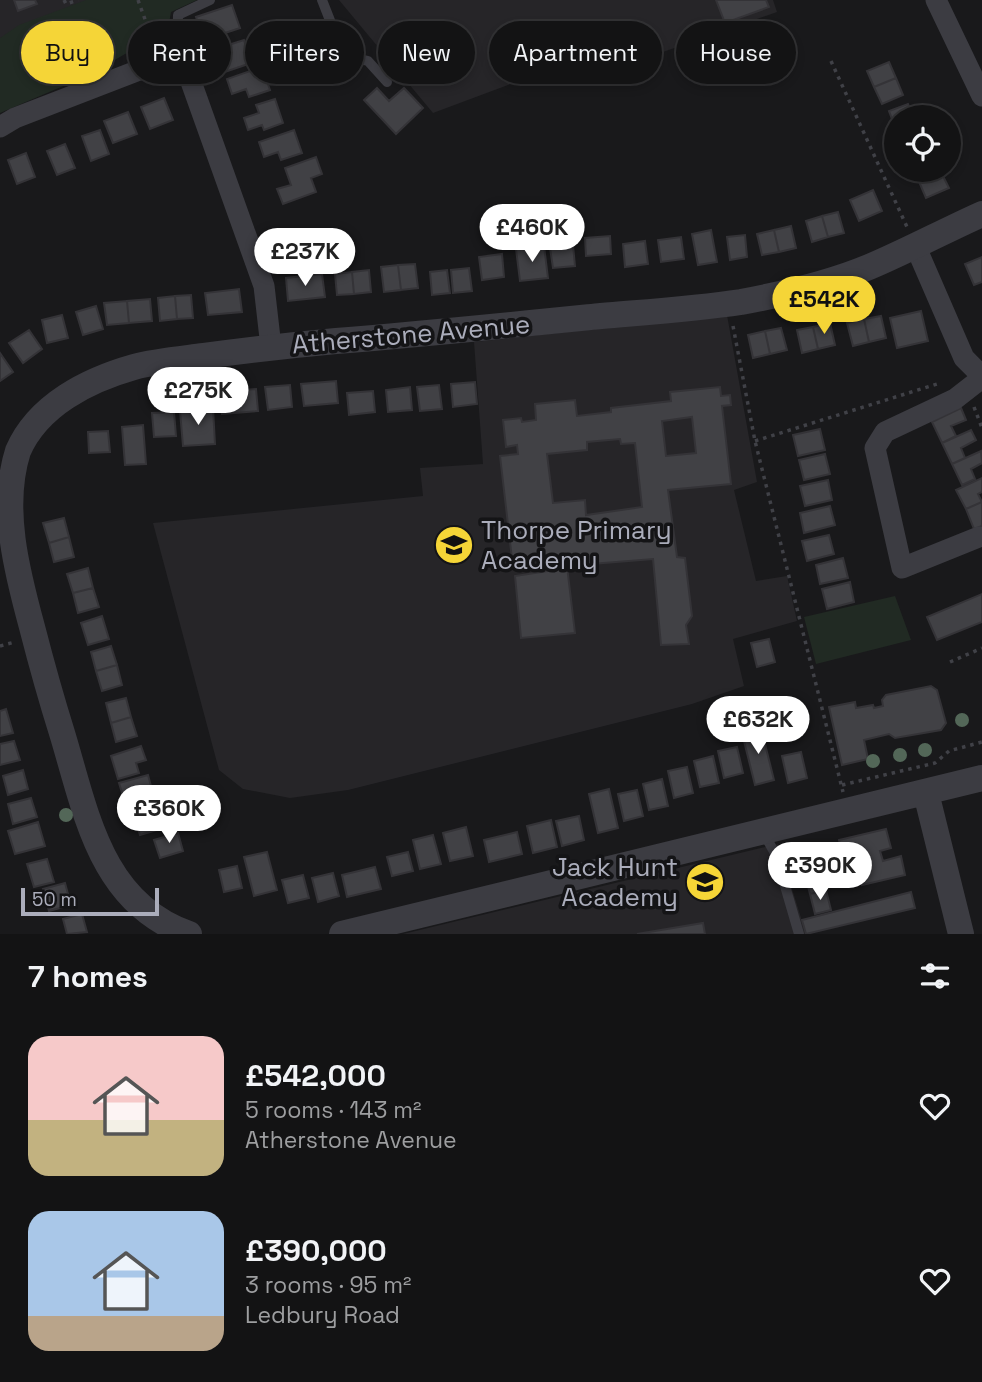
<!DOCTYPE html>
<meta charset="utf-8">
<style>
body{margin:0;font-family:"Space Grotesk",sans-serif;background:#1c1c1d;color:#f1f3f6;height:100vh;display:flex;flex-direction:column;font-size:26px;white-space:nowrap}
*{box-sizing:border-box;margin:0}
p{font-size:23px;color:#9d9ea0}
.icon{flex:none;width:38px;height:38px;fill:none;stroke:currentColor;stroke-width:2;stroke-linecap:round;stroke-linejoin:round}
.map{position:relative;height:934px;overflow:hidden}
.panel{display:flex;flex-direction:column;background:#131314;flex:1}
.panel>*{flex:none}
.guide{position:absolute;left:21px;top:21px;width:942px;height:63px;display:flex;gap:14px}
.fabs{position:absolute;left:884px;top:105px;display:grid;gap:14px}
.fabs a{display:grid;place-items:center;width:77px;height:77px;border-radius:50%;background:#131314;box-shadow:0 4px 10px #0003,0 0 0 2px #323234;font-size:35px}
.scale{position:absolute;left:21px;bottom:18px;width:138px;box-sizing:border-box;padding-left:7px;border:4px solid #abadbb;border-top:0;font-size:19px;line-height:24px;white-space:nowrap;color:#abadbb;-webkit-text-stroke:5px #141416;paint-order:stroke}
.price{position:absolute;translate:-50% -60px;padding:0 16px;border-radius:24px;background:#fff;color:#222;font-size:23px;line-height:46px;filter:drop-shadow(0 2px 4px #0008)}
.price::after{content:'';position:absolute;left:50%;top:42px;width:21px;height:16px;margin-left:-10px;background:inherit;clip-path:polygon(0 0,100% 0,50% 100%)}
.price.active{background:#f5d537;color:#111}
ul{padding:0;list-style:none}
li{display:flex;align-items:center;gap:21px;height:175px;padding:0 28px}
li span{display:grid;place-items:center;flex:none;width:196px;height:140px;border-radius:21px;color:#555}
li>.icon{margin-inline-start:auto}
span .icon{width:84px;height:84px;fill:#fffc;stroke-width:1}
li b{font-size:30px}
h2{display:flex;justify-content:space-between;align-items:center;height:84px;padding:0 28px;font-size:30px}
.pill{padding:0 24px;border-radius:32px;background:#131314;box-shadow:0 4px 10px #0003,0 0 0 2px #323234;font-size:24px;line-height:63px}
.pill.active{background:#f5d537;color:#111}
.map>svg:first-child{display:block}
</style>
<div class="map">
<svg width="982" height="934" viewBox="0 0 982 934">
<rect width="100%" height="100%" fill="#19191b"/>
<!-- built -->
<path fill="#262528" d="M0,0H185L0,89Z
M339,0H773L777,12L623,66L613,46L433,113Z
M727,315L757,482L734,490L756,581L787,576L797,621L733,639L744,686L692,704L348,790L290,798L243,789L219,770L153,523L423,496L420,468L483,464L474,342Z
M778,844L806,934H403Z"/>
<!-- green -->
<path fill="#212a23" d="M86,0H197L171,12L168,29L89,75L0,113V38L19,25Z
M895,596L911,640L816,664L804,617Z"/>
<!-- building -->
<path fill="#414145" stroke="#343337" stroke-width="2" fill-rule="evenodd" d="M14,0H35L37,4L18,11Z
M716,0H766L769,7L725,23Z
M232,5L240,28L219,35L216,27L201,32L196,17Z
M244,40L251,63L216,75L211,60L225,55L222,47Z
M889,62L896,78L874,87L867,71Z
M262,67L270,90L249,97L246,89L232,94L227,79Z
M896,78L903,95L882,104L874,87Z
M377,88L389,101L404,88L423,108L396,134L364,100Z
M164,98L173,120L150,129L141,107Z
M275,99L283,123L264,130L262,125L248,130L244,118L259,113L256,105Z
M908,104L913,117H896L895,127L889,111Z
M128,112L137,134L113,143L104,121Z
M100,130L109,154L91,161L82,136Z
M294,130L302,153L281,160L278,152L264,157L259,142Z
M65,144L75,168L57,175L47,151Z
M26,153L35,177L17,184L8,160Z
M316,157L322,174L311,178L316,192L283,204L277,189L291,185L285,168Z
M934,170H940L949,188L926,198L917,177Z
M873,190L882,211L859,221L850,200Z
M838,212L844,233L828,237L822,216Z
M822,216L828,237L812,242L806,221Z
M791,226L796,248L779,252L774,230Z
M711,230L717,262L698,265L692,234Z
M774,230L779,252L762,255L757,234Z
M745,235L747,257L730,260L727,237Z
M610,236L611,254L586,256L585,238Z
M681,237L684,259L661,262L658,240Z
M645,241L648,264L625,267L623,244Z
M573,245L575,266L553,268L550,248Z
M544,246L548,278L520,281L516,249Z
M502,254L504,277L482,280L479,257Z
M982,257V282L974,285L965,264Z
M415,264L418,288L401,290L398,265Z
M398,265L401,290L384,292L381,267Z
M469,268L472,291L453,293L451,270Z
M369,270L371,292L354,294L352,272Z
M447,270L450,293L432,295L430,272Z
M352,272L354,294L337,295L335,274Z
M322,274L325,297L288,301L286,278Z
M239,289L242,312L208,315L205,293Z
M191,295L193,318L177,319L175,296Z
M175,296L177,319L160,321L158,298Z
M150,299L152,321L129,323L127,301Z
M127,301L129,323L107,325L104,303Z
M96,306L103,329L83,335L76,312Z
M921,311L928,341L897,348L890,318Z
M62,315L68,338L47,343L42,320Z
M881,316L886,338L869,342L864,319Z
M864,319L869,342L853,346L847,323Z
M830,323L835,345L818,349L813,327Z
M813,327L818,349L802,353L797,330Z
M781,328L787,350L770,354L765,331Z
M29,330L42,349L23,363L9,343Z
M765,331L770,354L753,358L748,335Z
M0,353L13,372L0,381Z
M336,381L338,403L304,406L301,384Z
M475,382L477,404L453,407L451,384Z
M290,385L292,407L268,410L265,387Z
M439,385L442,409L420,411L417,387Z
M410,387L412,410L388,412L386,390Z
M720,387L721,396L730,395L731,405L722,406L731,484L668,490L677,557L685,558L692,616L686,625L689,644L661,645L653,559L567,566L575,633L521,638L515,576L555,570L553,554L512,559L500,456L518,454L517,445L506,447L503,420L521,418L522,422L536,420L535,404L575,400L577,416L611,412V408L671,401L670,392ZM692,417L696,453L666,456L662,421ZM620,439L621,444L635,443L642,507L586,515L585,500L553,503L547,454L587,450V442Z
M256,389L258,411L222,414L220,392Z
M373,391L375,412L349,415L347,393Z
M213,408L215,444L183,446L180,411Z
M961,408L966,420L951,426L956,436L942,443L932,422Z
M174,412L176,436L154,437L152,413Z
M143,425L146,464L125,465L122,427Z
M820,429L825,450L798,456L793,435Z
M971,430L976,440L961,448L965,458L952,464L942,443Z
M108,431L110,452L89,453L88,432Z
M981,451L982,463L971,469L975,479L962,485L952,464Z
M825,454L830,474L804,480L799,460Z
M982,478V492L978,494L982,502L966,509L956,490Z
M828,480L832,500L805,506L800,486Z
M982,502V526L974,529L966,509Z
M830,506L835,525L804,533L800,513Z
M64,518L69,537L49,543L43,523Z
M829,535L834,554L807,561L802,541Z
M69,537L74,557L54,562L49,543Z
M843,558L848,578L820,584L816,565Z
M88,568L93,588L73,593L67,574Z
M850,582L854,602L827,609L822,589Z
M93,588L99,607L78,613L73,593Z
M982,594V622L937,640L927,617Z
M102,616L109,639L88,645L81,623Z
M769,639L775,662L757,667L751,643Z
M111,646L117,665L96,671L91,652Z
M117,665L122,685L102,691L96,671Z
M931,686L937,690L946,723L941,730L895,738L889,734L864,740L868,759L842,765L829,707L855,702L856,708L873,705L874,708L883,706L882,700L886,695Z
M126,698L131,717L111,723L106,703Z
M6,709L13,733L0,736V711Z
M131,717L137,736L116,742L111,723Z
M761,728L774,780L755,785L742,733Z
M14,741L20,760L0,765V744Z
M141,746L146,760L136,763L139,773L118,779L111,756Z
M737,747L743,773L724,778L718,751Z
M801,752L807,778L788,783L782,756Z
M713,756L719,783L700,787L694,761Z
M687,767L693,793L674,798L668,771Z
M23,770L28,789L8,795L3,776Z
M148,775L154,797L126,806L119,783Z
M662,779L668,806L649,810L643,784Z
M609,789L618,828L598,833L589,794Z
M637,790L643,816L624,821L618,794Z
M31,798L37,817L13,824L8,804Z
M164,807L170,826L140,835L134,816Z
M579,816L584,840L562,846L556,821Z
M551,820L557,847L533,853L527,826Z
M38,822L45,846L15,854L8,831Z
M466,827L473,856L450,861L443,833Z
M886,829L891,848L880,851L883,861L901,856L905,875L862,885L859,869L867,867L864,856L844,861L839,840Z
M517,832L522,854L489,862L484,840Z
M178,833L183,851L160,858L154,840Z
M433,835L441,864L420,869L413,840Z
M816,850L821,870L805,875L799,854Z
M267,852L277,890L254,896L244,857Z
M408,852L413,871L392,876L387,857Z
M47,859L54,882L34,887L27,864Z
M237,866L242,888L224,892L219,870Z
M375,867L381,889L347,897L342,875Z
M821,870L826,890L810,894L805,875Z
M333,873L339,896L318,902L312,878Z
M303,875L309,898L288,903L282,880Z
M65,883L71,905L49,911L43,889Z
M826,890L831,910L815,914L810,894Z
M911,892L915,908L806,934L802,920Z
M82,914L87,932L67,934L63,919Z
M703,923L705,934H637Z"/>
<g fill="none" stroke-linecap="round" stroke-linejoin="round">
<!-- path -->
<path stroke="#404147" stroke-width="3.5" stroke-dasharray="3.5 5" stroke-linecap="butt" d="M64,0L66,4L78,0
M138,0L154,44
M831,61L907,227
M733,326L755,441L843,792
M974,407L982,428
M755,441L937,384
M0,646L15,642
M950,662L982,648
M842,785L935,763L949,751L982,742"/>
<!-- service -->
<path stroke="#3c3c42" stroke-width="10" d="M322,0L342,51L352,57L368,61L387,82
M177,62L178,15L210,0
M763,832L776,855L799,934"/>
<!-- minor -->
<path stroke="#3c3c42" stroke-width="21" d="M936,0L982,96
M0,127L15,118L160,62H177L190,79L264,286L271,347
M915,245L964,358L982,376
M979,537L902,568L875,448L885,432L955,399L982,378"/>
<!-- tertiary -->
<path stroke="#3c3c42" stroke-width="26" d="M926,793L961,934
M189,934C100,903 86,812 62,733C51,698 41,662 32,627C17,572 0,507 18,451C38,405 88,380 134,367C156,361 181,359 204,356C248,350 292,345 336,341C424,334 512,325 601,316C647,312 694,309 741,302C784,294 828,284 869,267C907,251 944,231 982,214
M342,934L982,778"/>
</g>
<!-- trees -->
<g fill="#536758">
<circle cx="962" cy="720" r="7"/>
<circle cx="925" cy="750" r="7"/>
<circle cx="900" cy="755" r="7"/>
<circle cx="873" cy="761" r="7"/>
<circle cx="66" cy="815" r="7"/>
</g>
<!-- icons -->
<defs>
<g id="school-disc" transform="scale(2.0125)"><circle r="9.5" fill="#f5d537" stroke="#141416"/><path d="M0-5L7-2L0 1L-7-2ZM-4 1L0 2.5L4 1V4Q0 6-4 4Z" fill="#111"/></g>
</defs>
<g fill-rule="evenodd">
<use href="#school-disc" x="454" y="545"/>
<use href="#school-disc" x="705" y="882"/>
</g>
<g text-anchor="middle" stroke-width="7" stroke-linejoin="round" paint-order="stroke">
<!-- street labels -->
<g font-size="26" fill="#abadbb" stroke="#141416">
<text transform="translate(411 334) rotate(-5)" y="9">Atherstone Avenue</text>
</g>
<!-- poi labels -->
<g font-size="26" fill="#abadbb" stroke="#141416" text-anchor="start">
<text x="481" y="539">Thorpe Primary<tspan x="481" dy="30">Academy</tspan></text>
<text x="678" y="876" text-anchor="end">Jack Hunt<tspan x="678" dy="30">Academy</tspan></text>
</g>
</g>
</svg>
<div class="fabs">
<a><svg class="icon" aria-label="locate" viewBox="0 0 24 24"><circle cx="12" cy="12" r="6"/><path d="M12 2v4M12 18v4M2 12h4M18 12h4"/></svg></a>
</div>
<div class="scale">50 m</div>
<b class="price" style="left:532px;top:264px">£460K</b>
<b class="price" style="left:305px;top:288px">£237K</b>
<b class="price active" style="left:824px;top:336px">£542K</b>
<b class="price" style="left:198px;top:427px">£275K</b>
<b class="price" style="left:758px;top:756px">£632K</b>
<b class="price" style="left:169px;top:845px">£360K</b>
<b class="price" style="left:820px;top:902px">£390K</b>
<div class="guide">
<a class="pill active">Buy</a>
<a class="pill">Rent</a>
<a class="pill">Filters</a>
<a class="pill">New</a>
<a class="pill">Apartment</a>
<a class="pill">House</a>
</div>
</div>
<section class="panel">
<h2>7 homes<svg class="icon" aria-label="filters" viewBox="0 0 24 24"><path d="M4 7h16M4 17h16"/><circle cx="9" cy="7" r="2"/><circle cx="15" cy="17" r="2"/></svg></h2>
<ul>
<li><span style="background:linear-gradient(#f6c9c9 60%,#c2b280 0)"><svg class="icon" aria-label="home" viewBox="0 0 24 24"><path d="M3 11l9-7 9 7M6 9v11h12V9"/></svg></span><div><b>£542,000</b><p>5 rooms · 143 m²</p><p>Atherstone Avenue</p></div><svg class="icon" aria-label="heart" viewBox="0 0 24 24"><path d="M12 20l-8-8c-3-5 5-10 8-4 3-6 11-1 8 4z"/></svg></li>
<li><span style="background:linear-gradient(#a9c7e8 75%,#b9a48a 0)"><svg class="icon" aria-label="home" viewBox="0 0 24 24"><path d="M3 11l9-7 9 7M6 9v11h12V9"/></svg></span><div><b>£390,000</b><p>3 rooms · 95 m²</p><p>Ledbury Road</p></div><svg class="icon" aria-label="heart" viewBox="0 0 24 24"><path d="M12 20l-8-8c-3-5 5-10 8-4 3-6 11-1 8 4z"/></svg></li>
</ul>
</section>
